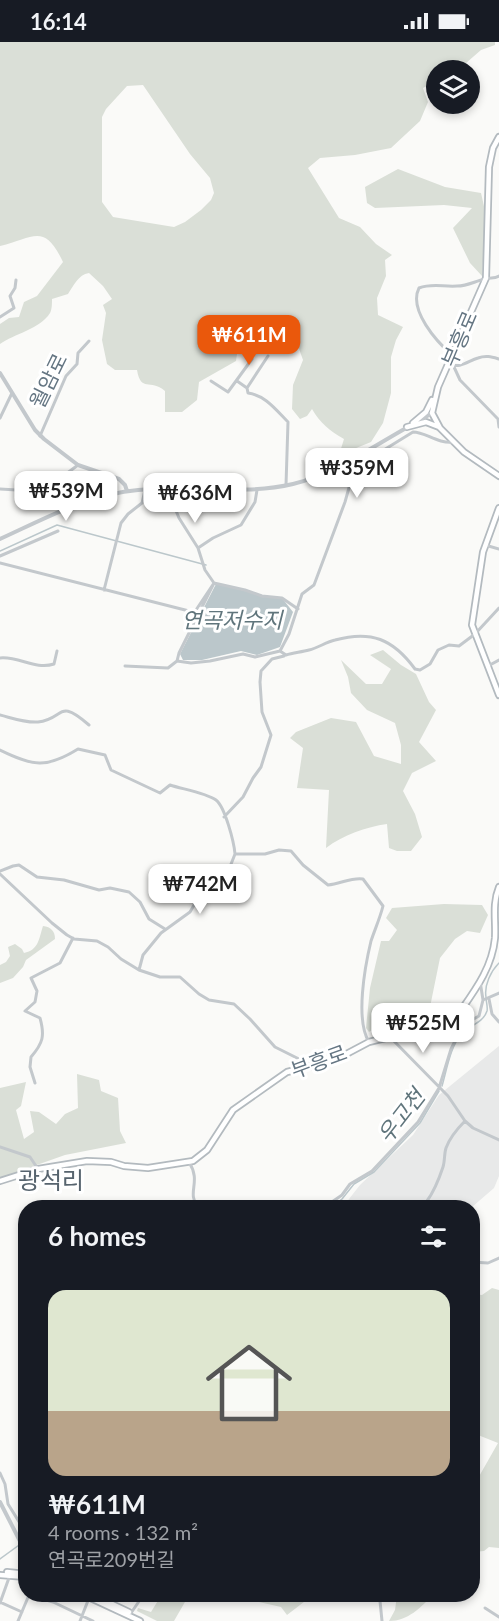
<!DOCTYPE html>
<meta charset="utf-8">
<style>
body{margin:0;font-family:Lato,"Noto Sans KR",sans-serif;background:#242831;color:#f1f3f6;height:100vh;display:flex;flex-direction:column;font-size:22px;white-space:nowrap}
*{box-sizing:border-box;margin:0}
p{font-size:20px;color:#9ea1a6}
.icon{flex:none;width:33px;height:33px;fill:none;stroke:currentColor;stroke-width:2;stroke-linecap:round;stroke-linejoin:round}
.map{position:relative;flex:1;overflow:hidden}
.sheet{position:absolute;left:18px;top:1158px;width:462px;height:402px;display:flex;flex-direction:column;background:#171b24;border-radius:24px;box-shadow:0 3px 9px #0003}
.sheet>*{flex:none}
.controls{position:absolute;left:426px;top:18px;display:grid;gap:12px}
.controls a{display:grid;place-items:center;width:54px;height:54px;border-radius:50%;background:#171b24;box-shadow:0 3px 9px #0003;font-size:30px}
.price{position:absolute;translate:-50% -51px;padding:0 14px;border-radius:12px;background:#fff;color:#222;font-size:20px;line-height:39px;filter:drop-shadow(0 2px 3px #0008)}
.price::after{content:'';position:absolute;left:50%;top:36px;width:18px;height:14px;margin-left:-9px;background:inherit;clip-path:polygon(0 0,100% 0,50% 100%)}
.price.on{background:#ea580c;color:#fff}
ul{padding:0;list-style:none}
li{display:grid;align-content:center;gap:12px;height:318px;padding:0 30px}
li+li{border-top:2px solid #363941}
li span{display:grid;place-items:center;height:186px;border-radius:18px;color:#555}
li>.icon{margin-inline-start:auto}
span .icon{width:108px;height:108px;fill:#fffc;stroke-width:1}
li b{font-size:26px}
h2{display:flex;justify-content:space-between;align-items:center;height:72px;padding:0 30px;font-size:26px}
.status{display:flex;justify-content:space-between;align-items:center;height:42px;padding:0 30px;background:#171b24;direction:ltr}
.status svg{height:16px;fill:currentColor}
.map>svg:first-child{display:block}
</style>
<div class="status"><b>16:14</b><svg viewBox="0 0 49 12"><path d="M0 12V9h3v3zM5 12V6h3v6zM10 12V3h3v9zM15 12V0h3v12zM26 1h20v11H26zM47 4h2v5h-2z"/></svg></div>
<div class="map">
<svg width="499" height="1579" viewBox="0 0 499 1579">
<rect width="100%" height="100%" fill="#fafaf8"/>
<!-- built -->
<path fill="#e8e9e9" d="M499,1004V1134L494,1146L472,1165L342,1166L360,1143L413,1093L439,1053Z"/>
<!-- green -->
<path fill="#dadfd7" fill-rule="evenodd" d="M0,0H495V3L481,8L458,28H436V39L423,46L428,60L420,79L391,106L355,113L320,116L308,126L339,176L360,185L376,202L392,213L385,218L386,234L377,256L378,273L403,285L396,298L391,315V351L383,381L371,400L339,413L344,397C330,389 320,381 312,367L307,374L300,377L292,367L293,343L303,318L297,301L286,296L283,289L258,285L252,294L238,305L236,319L199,340L197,358L182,370H165V349C150,336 141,351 137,328H115L107,322L102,298L106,271L103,263L112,257L103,244L89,231C78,233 74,243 68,252L52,257C52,261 52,268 50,271C40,287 14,292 0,302V282L9,276L19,275L24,260L37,254L63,220C44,180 34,196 0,204ZM143,43L190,112L210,136L214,151L211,158L201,168L185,180L174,185L113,175L102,160V75L106,67L127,44Z
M398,127L445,145L481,151L486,173L482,234L470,221L453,186L472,166L444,163L375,166L367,161L365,145Z
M383,608L401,623L416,632L429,660L436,668L419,700L436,719L412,731L403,749L415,772L422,795L411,809H397L389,806L387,782C366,785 343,793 326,806L329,748L297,746L303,706L290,696L296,690L331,676L356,680L374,714L401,722V703L395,681L367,668L351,651L348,635L341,618L366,642H382L391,627L370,613Z
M444,862L482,863L488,873L480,891L467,889L455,897L440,916L430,965L410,963L369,990L366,986L370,946L381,899H389L397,888L386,876L392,866Z
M43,884C51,885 55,889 55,897L26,918L23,925L13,936L0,941V923L6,920L10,914L8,905L15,902L22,907L24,911C39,908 39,896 43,884Z
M77,1032L99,1038L101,1049L118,1056L120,1089L126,1101L65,1113L0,1136V1046L26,1040L21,1064L16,1068L24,1097L34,1090L30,1069L39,1070L56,1082L65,1072L78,1066Z
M492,1246L499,1248V1506L489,1505L484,1509L473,1510V1445L498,1401L473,1391V1252L482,1253Z
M162,1552L189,1553L174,1579H157L137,1569L138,1566L151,1570Z
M259,1553L260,1552L313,1553L287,1573L281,1565L259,1560Z
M397,1553V1552L433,1553C420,1566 408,1579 389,1579L395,1568Z"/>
<!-- water -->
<path fill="#bbc7cb" d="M216,542L262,553L282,556L293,570L280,605L257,613L241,609L202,618H183L180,612Z"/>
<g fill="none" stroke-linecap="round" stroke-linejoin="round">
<!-- stream -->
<path stroke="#bbc7cb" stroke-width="1.5" d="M0,509L57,483L206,523
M442,1044C447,1027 450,1005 462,991C470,983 483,981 487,969C488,965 486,960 486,955C484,943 491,929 499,921
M331,1166L342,1157L354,1142L374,1130L420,1081L439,1049
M0,1517L26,1498"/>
<!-- secondary casing -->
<g stroke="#b3babf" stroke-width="8">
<path id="secondary" d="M499,95L493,106L489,125L486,236L438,345L432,371L440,386L464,410L499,434
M413,381L426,370L432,358
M407,385L426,380L439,385
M499,466L483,510L472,583L499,653
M0,1139L38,1127L87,1119L111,1120L124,1124L148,1126L193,1119L207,1108L233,1068L287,1030L335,1018L369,1000L446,981L455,977C472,952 492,928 495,896C496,878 492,862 499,845
M7,1530L26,1532
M0,1533L26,1535
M82,1552L140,1579
M91,1552L129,1570"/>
</g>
<!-- minor -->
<path stroke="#c3c8cc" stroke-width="3" d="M0,275L14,266L10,254L15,246L16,238
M452,313C437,300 408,268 419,246C432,241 443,245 457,244C468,244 475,239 485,237C490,235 494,237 499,234
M449,322C460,327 468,319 478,316C486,313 492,315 499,317
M454,325L460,338L498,377L499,385
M211,339L228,350L252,317
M237,339L247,346L248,351C265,353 276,368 288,380L286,443
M247,346L268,314
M0,376L12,351
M40,394L66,334L77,322L78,311L89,299
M0,447L33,449L46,447L78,423
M485,503L499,507
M198,506L213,496L241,483L255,460L257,448
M0,514L58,489
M0,521L193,570L196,568L214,541L245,548L262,554L282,556L298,567
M104,548L121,481L128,472L142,461L145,448
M280,609L286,613C293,611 301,610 309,608C318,606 326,600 335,598C371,588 393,597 415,627L420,628L430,622L438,608L449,603L459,604L475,592L499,566
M0,616C19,614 35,628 54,622L57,609
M177,619L191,621L210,619L243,612L255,615L280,609L289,592L302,552L314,543L345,460L352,435L374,414L413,390C426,390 437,402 454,400
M125,624L168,626L177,619L179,611L214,541L205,528L198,506L179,476L170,454L169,447
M488,624L499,618
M0,673C12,676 25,681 38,680C65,677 57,655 89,683
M0,708C33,724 46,727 78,707L105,713L111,728L160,751L170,743C182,747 206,751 216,758C225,765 234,800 235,812H265L279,808L291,809L303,823L328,843C340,842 352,835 363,837L383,864C380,876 375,887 371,899C365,924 355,978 369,1000
M224,775L243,755L253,736L261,725L271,693L262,670L260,640L261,629L272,617L284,614
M0,829L13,824L19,823L37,835L64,838L99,848L110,846L129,850L140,860L149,877L165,887
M0,832L52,881L67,893L74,897L97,899L108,905L121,917L139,928L160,935H180L199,952L209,958L234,962L250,977L275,1005L301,1018L306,1024
M139,928L143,913L161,891L190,870L201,851L224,840L235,812
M480,939L483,958L499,951
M489,957L492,972L499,980
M455,977L470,979L479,974L483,958
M389,994L448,1054L465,1079L473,1086L499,1098
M35,1041L30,1025L31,1015C43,1001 45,994 40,976L25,969L35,960L37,949L31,936L60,921L73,896
M0,1105L30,1115L38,1127
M189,1120C202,1141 186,1149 198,1166
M317,1166L329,1162L342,1153L350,1142L372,1129L418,1080L439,1046L451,1007L460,989L470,979
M428,1166L427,1159C435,1148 439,1137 443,1125C445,1119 444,1112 446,1106C450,1095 457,1087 465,1079
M472,1220L488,1221L499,1216
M0,1431L5,1442L8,1462L26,1491
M376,1552L380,1559L382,1579
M29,1553L53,1560L93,1579
M0,1560L22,1570
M0,1561L10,1533
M112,1561L117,1552
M485,1566L499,1575
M131,1571L144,1552
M18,1579L29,1553
M80,1579L89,1556"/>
<!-- tertiary -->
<path stroke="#c3c8cc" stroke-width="4" d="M0,331L35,388L44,397L78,423L119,437L125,443L127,449
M417,380L432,371
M0,497C44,477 89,452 138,448C190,443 241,454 293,442C334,432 372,405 408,385
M0,1460L26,1511"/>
<!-- secondary -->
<use href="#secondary" stroke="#fff" stroke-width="4.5"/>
</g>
<g text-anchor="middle" stroke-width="6" stroke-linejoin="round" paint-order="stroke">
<!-- street labels -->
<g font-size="21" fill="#657683" stroke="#fff">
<text transform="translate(460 297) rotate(-67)" y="7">부흥로</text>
<text transform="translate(49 339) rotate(-64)" y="7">월암로</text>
<text transform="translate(319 1020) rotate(-20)" y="7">부흥로</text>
</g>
<!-- water labels -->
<g font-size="22" font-style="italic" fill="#60757c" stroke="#fff">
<text x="232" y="586">연곡저수지</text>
<text transform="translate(401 1074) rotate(-52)" y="8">우고천</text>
</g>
<!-- quarter labels -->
<g font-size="24" fill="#57646e" stroke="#fff">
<text x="51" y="1147">광석리</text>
</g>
</g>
</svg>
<div class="controls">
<a><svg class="icon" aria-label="layers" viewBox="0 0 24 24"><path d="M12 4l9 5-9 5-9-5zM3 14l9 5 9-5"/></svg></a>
</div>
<b class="price on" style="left:249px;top:324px">₩611M</b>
<b class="price" style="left:357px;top:457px">₩359M</b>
<b class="price" style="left:66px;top:480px">₩539M</b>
<b class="price" style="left:195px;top:482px">₩636M</b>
<b class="price" style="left:200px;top:873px">₩742M</b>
<b class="price" style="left:423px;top:1012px">₩525M</b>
<section class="sheet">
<h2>6 homes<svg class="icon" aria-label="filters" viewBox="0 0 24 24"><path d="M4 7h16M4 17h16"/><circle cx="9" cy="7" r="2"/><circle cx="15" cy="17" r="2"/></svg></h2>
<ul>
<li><span style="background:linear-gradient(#dfe7d0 65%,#b9a48a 0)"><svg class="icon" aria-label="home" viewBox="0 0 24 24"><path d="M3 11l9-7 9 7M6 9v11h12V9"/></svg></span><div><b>₩611M</b><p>4 rooms · 132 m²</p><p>연곡로209번길</p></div></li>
</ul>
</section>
</div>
